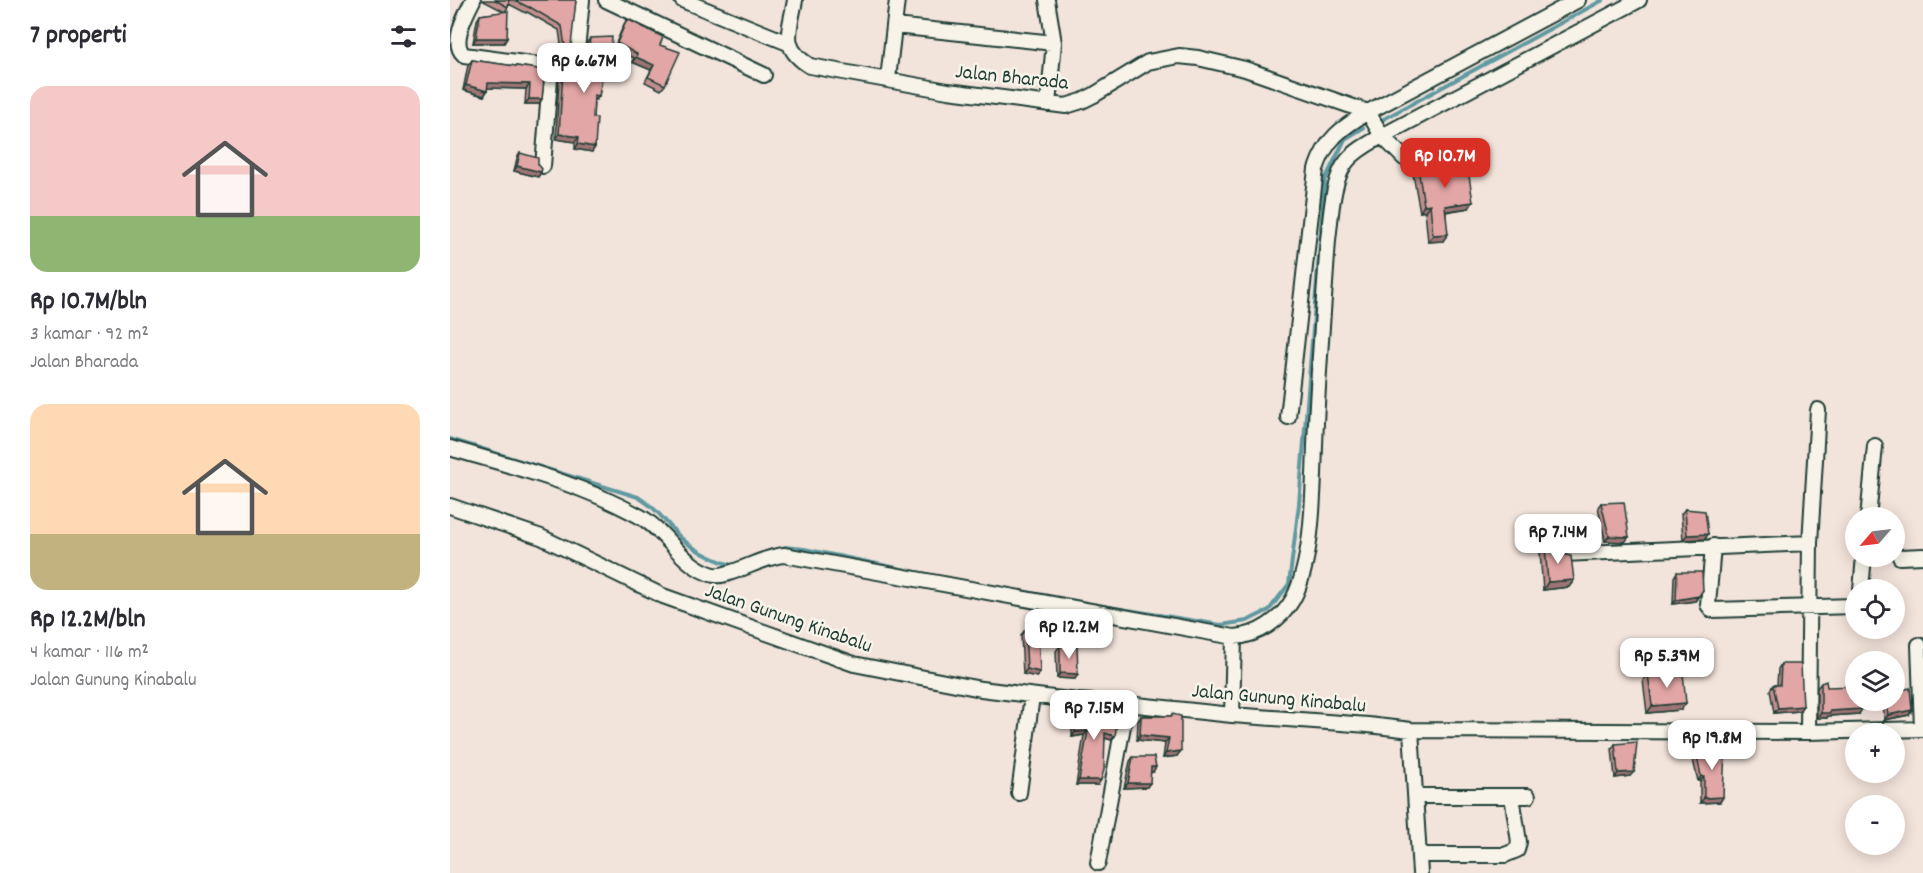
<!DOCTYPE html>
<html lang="id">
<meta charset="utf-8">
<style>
body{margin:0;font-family:Dekko,sans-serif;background:#f2f2f3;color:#2b2b33;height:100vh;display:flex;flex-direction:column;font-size:22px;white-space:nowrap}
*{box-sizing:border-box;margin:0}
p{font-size:20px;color:#7c7c81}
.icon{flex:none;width:33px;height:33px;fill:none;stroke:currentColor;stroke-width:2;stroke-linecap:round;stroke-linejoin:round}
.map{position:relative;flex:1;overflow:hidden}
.drawer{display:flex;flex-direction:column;background:#fff;width:450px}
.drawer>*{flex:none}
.needle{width:39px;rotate:242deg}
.buttons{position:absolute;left:1395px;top:507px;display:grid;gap:12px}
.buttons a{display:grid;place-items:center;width:60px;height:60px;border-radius:50%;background:#fff;box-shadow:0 3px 15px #0003;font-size:30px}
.price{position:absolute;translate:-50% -51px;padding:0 14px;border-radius:12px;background:#fff;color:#222;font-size:20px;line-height:39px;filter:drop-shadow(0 2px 3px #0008)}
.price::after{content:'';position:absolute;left:50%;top:36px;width:18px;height:14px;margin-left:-9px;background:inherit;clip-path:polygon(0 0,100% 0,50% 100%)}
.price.active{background:#d93025;color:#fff}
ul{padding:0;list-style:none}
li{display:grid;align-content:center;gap:12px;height:318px;padding:0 30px}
li span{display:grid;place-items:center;height:186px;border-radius:18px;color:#555}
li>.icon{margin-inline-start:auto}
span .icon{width:108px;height:108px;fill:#fffc;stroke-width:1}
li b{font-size:26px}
h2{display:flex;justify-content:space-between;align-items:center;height:72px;padding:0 30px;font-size:26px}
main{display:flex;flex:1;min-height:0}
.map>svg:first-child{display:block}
</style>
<main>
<section class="drawer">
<h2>7 properti<svg class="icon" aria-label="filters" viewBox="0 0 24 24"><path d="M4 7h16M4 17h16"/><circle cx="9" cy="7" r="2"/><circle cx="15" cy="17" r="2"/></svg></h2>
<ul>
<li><span style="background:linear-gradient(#f6c9c9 70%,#8fb573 0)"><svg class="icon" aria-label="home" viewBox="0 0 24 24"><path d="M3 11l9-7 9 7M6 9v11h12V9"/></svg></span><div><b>Rp 10.7M/bln</b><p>3 kamar · 92 m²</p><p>Jalan Bharada</p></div></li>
<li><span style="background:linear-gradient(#ffd9b3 70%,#c2b280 0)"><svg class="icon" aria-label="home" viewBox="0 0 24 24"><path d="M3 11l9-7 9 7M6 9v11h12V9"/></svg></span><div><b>Rp 12.2M/bln</b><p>4 kamar · 116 m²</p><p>Jalan Gunung Kinabalu</p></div></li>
</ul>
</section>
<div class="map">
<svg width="1473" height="873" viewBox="0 0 1473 873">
<rect width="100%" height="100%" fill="#f3e4db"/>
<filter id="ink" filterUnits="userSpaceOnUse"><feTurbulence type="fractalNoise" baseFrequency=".0167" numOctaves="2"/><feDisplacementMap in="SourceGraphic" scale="12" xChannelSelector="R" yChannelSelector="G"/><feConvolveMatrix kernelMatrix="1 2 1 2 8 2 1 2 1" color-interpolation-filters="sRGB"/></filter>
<g filter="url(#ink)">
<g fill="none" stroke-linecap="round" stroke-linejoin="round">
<!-- stream -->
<path stroke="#5f99a1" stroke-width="4" d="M930,121L1153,0
M0,439L188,497C209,510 214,521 230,537C245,551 262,559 281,565H284
M328,550L335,547L354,549L476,574
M628,602L771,625L797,621L819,610L839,584L849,504L875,180L895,139L913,128"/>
<!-- minor casing -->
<g stroke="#1f3d34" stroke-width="18">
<path id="minor" d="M23,0C16,14 0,43 14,55L119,69L124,65L126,60L132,0
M156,0L314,75
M232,0L338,43
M345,0C340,31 329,47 360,66L498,91L616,106L632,101L644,95L698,62L729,56L748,58L795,69L918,112L932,136L954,158L970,162L992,159
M597,0L604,43L598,104
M445,26L604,43
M438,79L447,0
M93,166L101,66
M838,417L866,169C876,139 891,128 918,112L1128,0
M0,448C64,467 130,483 189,516C216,530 232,567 264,575C279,578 313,556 334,555L784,637C808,636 832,619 843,599C866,556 863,472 866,423C869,362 874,301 878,240C881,217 882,179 897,161C906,150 920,143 932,136L1189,0
M0,506L91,537L213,596L404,664L531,689L628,701L677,704L782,715L918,725L961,730L1358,732L1473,729
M1418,518L1425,446
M1263,546L1258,605L1262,610L1406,606
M1113,554L1360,543
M1450,557L1473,556
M1411,590L1414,556
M1469,645L1472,729
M782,715L784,637
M961,730L970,873
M1358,732L1360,543L1368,410
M569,793L582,696
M966,796H1078
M970,855H1055L1067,850L1069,842L1062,796
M648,863L677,704"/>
</g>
<!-- minor -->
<use href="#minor" stroke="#f7f3e8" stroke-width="14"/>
</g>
<!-- wall -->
<path fill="#c28f8e" stroke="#1f3d34" stroke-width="1.5" d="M32,0H126L117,59H113L109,30L77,12L76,13L59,4L58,7L55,12L57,38L54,43H23L27,20L30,15L55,12Z
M177,19L210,45L215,85L211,90L195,82L201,70L182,62L184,58L164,48L174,24Z
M140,38L158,56H156L149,96L146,100H144L143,118L145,147L142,152L125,149V142L106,139L109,77L113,72L124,73L132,68L135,61L137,43Z
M22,60L95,70L92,99L89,104H75L76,89L37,88V91L34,96L13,90L18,65Z
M70,153L91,172L88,177L64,171L67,158Z
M967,162L1019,208L996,212L993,241L978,242L975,211L970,212L962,169Z
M1151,503L1175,542L1155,541L1148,507Z
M1235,509L1258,534L1255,539L1233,540L1231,514Z
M1095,546L1124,580L1119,587L1093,590L1090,553Z
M1227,572L1253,590L1245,601L1223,604L1224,577Z
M575,630L587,677L573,674L571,635Z
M610,646L628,674L625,679L607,678L606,651Z
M1331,664L1349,711L1324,713L1320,690L1323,685H1327L1328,669Z
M1198,673L1231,710L1197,713L1193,680Z
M1371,683L1377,687L1409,714L1378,716L1377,718H1367V688Z
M1433,700H1444L1462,710L1459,715L1434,720Z
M626,711L650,715L665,736L661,740L655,738L648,785H626L634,735L622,737V716Z
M722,714L727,756L713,758L715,743L687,740L688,721L691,716H721Z
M1165,744L1180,776L1165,778L1162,749Z
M1246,751L1273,797L1270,802L1250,803V781H1248L1242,756Z
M683,757L703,772H701L697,787L674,788L680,761Z"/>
<!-- shaded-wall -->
<path fill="#9e7474" stroke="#1f3d34" stroke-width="1.5" d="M26,38H57L54,43H23Z
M156,51H161L158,56H153Z
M116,54L120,55L117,59H113Z
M186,57L204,65L201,70L182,62Z
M38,83L80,84L76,89L35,88Z
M16,85L37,91L34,96L13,90Z
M144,95L149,96L146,100H141Z
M79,99H92L89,104H75Z
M109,134L129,137L125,142L106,139Z
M128,144L145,147L142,152L125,149Z
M67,166L91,172L88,177L64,171Z
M1023,202L1019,208L991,212L995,206Z
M980,204L975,211L970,212L974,205Z
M998,234L993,241L978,242L983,235Z
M1258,534L1255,539L1233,540L1237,535Z
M1159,536L1179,537L1175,542L1155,541Z
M1124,580L1119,587L1093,590L1098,582Z
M1249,596L1245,601L1223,604L1226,600Z
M577,669L590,672L587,677L573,674Z
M610,673L628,674L625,679L607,678Z
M1236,703L1231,710L1197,713L1202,706Z
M1353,706L1349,711L1324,713L1328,708Z
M1412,709L1409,714L1378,716L1377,718H1367L1371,713L1380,711Z
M1462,710L1459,715L1434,720L1438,715Z
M638,731L634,735L622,737L625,732Z
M655,733L665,736L661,740L652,737Z
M690,735L719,738L715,743L687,740Z
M731,751L727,756L713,758L716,753Z
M701,767H706L703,772H698Z
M1184,772L1180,776L1165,778L1168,773Z
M1251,776L1254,777L1250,781H1248Z
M629,780H651L648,785H626Z
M678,783H700L697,787L674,788Z
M1273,797L1270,802L1250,803L1254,798Z"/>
<!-- building -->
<path fill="#e1a6a5" stroke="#1f3d34" stroke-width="1.5" d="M45,0H59L58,7Z
M64,0H126L120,55L116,54L112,26L80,7V8Z
M58,11L57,38H26L30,15Z
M177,19L213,37L210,45L230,52L215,85L198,77L204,65L186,57L187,54L167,43Z
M162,37L161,51H156L149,96L144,95L143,118H147L145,147L128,144L129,137L109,134L113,72L124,73L133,67L138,56L140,38Z
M22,60L95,70L92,99H79L80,84L38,83L37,91L16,85Z
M70,153L88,158V164L92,169L91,172L67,166Z
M1016,156L1023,202L995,206L998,234L983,235L980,204L974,205L967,162L976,164L998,161L1004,157Z
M1174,502L1179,537L1159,536L1151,503Z
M1235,509L1255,511L1258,534L1237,535Z
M1095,546L1109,548L1113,554L1121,556L1124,580L1098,582Z
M1227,572H1252L1253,590L1249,596L1226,600Z
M575,630H588L590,672L577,669Z
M627,645L628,674L610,673V646Z
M1331,664H1351L1353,706L1328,708L1323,685H1330Z
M1198,673H1233L1236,703L1202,706Z
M1376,681L1377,687L1406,686V700H1411L1412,709L1380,711V713H1371V683Z
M1460,688L1462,710L1438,715L1436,700H1444V692Z
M651,710L650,715L668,716L665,736L655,733L654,770L651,780H629L638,731L625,732L626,711Z
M722,714L731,716V751L716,753L719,738L690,735L691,716H722Z
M1187,742L1184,772L1168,773L1165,744Z
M1275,747L1273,797L1254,798V777L1251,776L1246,751Z
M683,757H704L706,767H701L700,783H678Z"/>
</g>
<g text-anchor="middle" stroke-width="5" stroke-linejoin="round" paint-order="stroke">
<!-- street labels -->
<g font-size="21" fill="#1f3d34" stroke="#f7f3e8">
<text transform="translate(562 76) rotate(6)" y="7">Jalan Bharada</text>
<text transform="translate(339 617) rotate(19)" y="7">Jalan Gunung Kinabalu</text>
<text transform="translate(829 697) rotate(5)" y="7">Jalan Gunung Kinabalu</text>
</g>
</g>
</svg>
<div class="buttons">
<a><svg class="needle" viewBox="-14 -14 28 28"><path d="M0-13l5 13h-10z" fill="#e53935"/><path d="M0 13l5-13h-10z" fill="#7c7c81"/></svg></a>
<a><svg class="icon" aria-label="locate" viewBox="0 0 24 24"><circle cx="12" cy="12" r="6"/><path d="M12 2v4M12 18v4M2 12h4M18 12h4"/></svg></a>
<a><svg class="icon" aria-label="layers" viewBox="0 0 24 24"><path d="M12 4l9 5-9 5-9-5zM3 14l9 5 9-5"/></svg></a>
<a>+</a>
<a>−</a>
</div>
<b class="price" style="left:134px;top:94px">Rp 6.67M</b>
<b class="price active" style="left:995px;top:189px">Rp 10.7M</b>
<b class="price" style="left:1108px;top:565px">Rp 7.14M</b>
<b class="price" style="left:619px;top:660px">Rp 12.2M</b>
<b class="price" style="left:1217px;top:689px">Rp 5.39M</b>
<b class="price" style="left:644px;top:741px">Rp 7.15M</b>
<b class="price" style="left:1262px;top:771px">Rp 19.8M</b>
</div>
</main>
